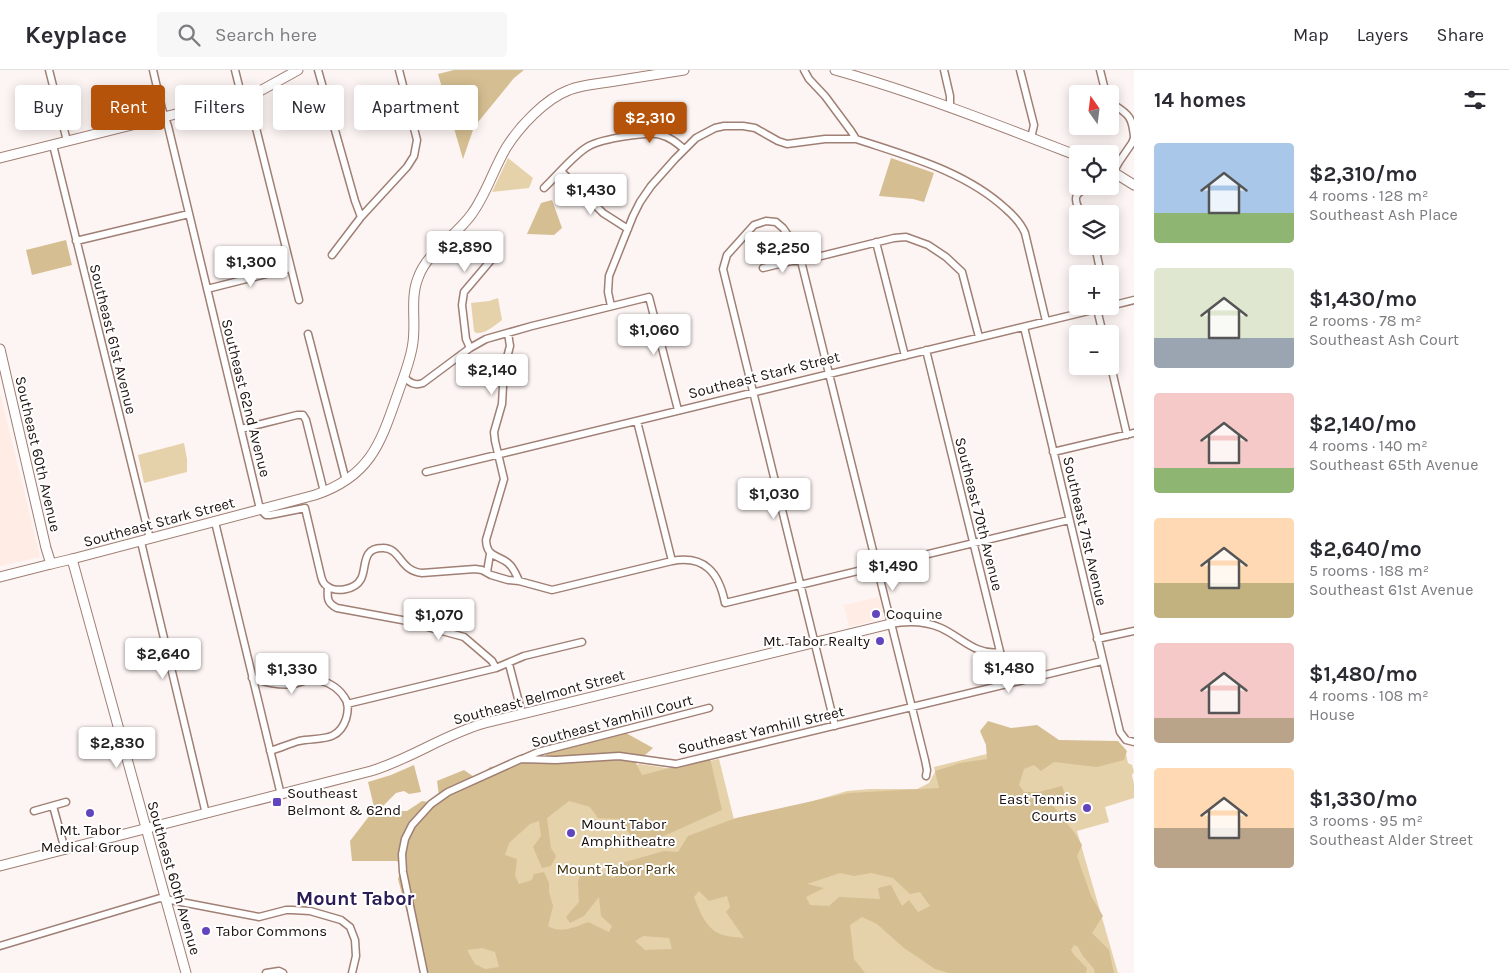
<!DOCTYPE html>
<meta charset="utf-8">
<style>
body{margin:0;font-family:Karla,sans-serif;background:#f7f7f7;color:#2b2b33;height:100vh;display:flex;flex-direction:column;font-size:19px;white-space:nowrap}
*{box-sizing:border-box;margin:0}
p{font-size:16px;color:#7c7c81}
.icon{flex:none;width:28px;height:28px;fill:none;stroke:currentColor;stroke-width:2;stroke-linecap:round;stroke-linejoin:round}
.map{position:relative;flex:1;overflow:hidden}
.sheet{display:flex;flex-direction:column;background:#fff;width:375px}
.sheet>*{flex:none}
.guide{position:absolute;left:15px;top:15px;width:475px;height:45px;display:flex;gap:10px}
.needle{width:32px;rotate:346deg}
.fabs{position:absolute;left:1069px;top:15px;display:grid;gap:10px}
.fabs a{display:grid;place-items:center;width:50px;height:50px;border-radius:5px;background:#fff;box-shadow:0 2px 12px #0003;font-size:25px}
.price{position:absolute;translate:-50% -42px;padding:0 11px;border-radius:5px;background:#fff;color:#222;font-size:16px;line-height:32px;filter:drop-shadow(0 1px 2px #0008)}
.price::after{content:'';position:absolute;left:50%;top:30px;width:15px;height:11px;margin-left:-8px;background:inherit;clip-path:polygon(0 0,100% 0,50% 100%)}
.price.current{background:#b45309;color:#fff}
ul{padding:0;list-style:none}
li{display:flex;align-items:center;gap:15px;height:125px;padding:0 20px}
li span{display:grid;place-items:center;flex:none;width:140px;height:100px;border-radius:5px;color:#555}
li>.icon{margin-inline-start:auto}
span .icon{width:60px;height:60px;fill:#fffc;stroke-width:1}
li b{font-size:21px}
h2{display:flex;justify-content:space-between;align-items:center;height:60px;padding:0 20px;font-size:21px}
.chip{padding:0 18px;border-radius:5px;background:#fff;box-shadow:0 2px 12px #0003;font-size:18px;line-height:45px}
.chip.current{background:#b45309;color:#fff}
header{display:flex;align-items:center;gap:30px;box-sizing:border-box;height:70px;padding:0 25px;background:#fff;border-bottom:1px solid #e1e1e2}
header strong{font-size:24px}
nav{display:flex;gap:28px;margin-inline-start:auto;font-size:18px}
.search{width:350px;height:45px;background:#f7f7f7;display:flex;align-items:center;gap:12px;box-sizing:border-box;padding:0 18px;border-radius:5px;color:#7c7c81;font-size:19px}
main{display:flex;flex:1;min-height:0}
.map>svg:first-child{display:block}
</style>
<header>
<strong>Keyplace</strong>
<div class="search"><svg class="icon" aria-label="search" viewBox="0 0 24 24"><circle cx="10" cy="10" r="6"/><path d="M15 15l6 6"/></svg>Search here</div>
<nav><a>Map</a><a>Layers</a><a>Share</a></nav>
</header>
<main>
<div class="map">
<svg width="1134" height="903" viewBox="0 0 1134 903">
<rect width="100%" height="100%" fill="#fdf5f3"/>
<!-- built -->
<path fill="#feece5" d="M0,323L40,487L0,496Z
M879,527L884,548L849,557L844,535Z"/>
<!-- green -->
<path fill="#e5d2ab" d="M508,88L533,108L529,118L492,122Z
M498,228L502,250C495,255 486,264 476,263L474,261L471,233L489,231Z
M184,373L187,389V402L144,413L138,385Z
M1047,669L1120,685L1126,684L1128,693L1132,695L1134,702L1132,705L1134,714V728L1105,737L1109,752L1077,761L1118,903H436L415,766L632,696L640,694L673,699L719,689L747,802L742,752L847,721L870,719H917L929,713L935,702L934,697Z"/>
<!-- forest -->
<path fill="#d5be91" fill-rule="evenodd" d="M454,0H524L514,8L474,57L463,89L438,4Z
M891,88L934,103L924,132L913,129L879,126Z
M552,130L562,158L554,165L527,164L541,133Z
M66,170L72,195L32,205L26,180Z
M988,651L1011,658L1037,655L1059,670L1118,671L1127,681L1124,690L1097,697L1054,692L1041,701L1034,695L1024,699L1019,715L1024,722H1039L1062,716L1066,726L1053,736L1074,762L1082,775L1077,786L1091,826L1103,846L1092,863L1109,880L1114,903H1095L1094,899L1083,886L1078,877L1074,875L1071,880L1074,885L1087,898L1086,903H949L935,899L904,878L877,854L862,847L850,855L854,889L865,903H423L398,809L402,797L397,791H352L350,771L373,741H375L368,712L391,705L414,695L421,722L409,724L404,721L396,723L378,741H407L422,731L436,733L439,726L437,711L464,700L477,709L490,697L544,690L550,674L626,663L653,678L636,693L642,705L710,688L722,740L639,777L619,749L598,748L590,737L569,731L547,748L551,778L556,786L551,796L542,798L533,777L541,766L539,751L530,754L509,773L505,785L517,789L515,806L519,814L532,810L534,804L544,802L549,813V822L553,836L548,856C560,864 576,857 588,852L609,862L612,856L601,846L599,827L584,846L570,853L566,847L579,832L578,813L580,805L600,802L613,808L620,804L618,794L664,781L678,782L688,766L736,748L849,723L939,718L935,701L960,693L987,689L986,675L980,661ZM840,803L854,806L871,803L893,808L910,824L920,822L930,836L918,842L909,830L902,836L891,815L878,818L880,829L839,827L829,836L810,835L806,827L824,818L807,814ZM699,821L709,831L727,826L730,837L726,842L744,868C737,867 730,867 723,865C706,860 700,842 694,827ZM643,866L669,868L672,879L645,880L635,871ZM482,878L495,882L499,897L485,899L475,894L467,880Z"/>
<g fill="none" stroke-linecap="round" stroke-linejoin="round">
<!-- minor casing -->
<g stroke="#a07f74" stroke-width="9">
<path id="minor" d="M49,0L67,71
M153,0L162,39L168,56L260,439L266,445H270L305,438L321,506C322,510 323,514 327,516C336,523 355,520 361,509C367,498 361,478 382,478C401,477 399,501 422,503L475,499L482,500L491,505L508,510L519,511L552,520L672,491C705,485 719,503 725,533L1069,450
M235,0L242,28
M318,0L355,131L361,147
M804,0L809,9L825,26L851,61L856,69C907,86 965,101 1006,139C1014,146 1021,153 1025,163L1046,251
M944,0L950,26V38
M1020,0L1034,55L1031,68
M1100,0L1106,24
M248,26L299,230
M1110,32C1127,44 1132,44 1134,67
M53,75L150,469
M562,102L603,143L628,159
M1110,108L1119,92L1132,73L1134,68
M544,118C557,106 574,84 589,76C602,69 648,61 661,65C670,67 677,73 684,79
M1082,144C1071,127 1075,122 1093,116
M76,171L189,144
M876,172L905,286
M1095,176L1101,204
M332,185L361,147L407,97L414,86L417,70L399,0
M763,198L792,191H801L894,168L906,167L928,175L946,187L962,202L979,267
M207,219L290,198
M611,236L608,222L609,206L633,146L640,132L651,116L675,89L696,68L715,58L724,56H743L755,58L778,71L787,74L825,69H856
M1110,236L1134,230
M1097,239L1103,264
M1024,257L1120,662L1126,670L1134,672
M508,263L510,276L504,299L502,334L494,362L495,371L504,409L486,470C487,488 497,484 508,493C514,498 516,504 519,511
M308,264L346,411
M470,278L466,269L462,235L464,222L497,183
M926,280L1008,614
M1110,292L1127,365
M404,307C410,313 415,316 423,313L470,278L486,269L532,256L649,227L678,340
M637,351L672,491
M241,359L297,345H303L306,350L324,422
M1053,382L1134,363
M426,402L1109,236
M215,452L281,725
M141,472L206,744
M487,502L490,484
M328,517C327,528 327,533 337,538L402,550L464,567L492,591L496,598
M890,554C907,551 925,551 941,558C961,567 976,586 1000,582
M1097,569L1134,561
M509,594L522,644
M252,608C265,612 279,616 293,614C302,612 310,608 319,610C331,613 340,619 346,630C349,636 348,642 346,649C338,673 319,667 299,671C289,674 280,678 270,681
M347,634L496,598L524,586L582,572
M835,656L723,199L727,185L754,155L766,151L776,152L783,158L790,168L801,191L925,690L927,700L926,706
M522,689L538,682L709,638
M53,736L65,780
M34,741L66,732
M0,876L160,828L259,847L286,840H292L310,841L341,850L350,857L355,870L356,886L352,903
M266,903L279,901L283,903
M424,903L403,802L402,784L405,769L412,755L431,734L448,722L521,689L556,690L619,686L676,694L1102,591"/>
</g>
<!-- tertiary casing -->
<g stroke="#a07f74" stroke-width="11">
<path id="tertiary" d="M72,489L315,425C369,407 380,375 397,326C403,308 411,290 413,272C416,251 410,228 418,208C427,182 455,167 471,145C486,125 493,100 506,78C519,57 545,29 569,20C581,15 596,14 609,12C634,8 659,4 684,0
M0,507L51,494
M0,796L371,701C411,689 445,664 485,653L890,554"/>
</g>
<!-- secondary casing -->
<g stroke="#a07f74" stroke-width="11">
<path id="secondary" d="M835,0C917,23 998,55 1078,86
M0,88L248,26L260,21L298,0
M1110,100L1134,115
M0,279L46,478L51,494L72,489L186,903"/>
</g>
<!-- minor -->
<use href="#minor" stroke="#fff" stroke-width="6"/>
<!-- tertiary -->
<use href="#tertiary" stroke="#fff" stroke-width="9"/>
<!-- secondary -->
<use href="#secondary" stroke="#fff" stroke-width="9"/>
</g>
<!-- markers -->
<g fill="#6245be" stroke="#fff" stroke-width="2">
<circle cx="876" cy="544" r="5"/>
<circle cx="880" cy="571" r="5"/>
<rect x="272" y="727" width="10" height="10" rx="2.5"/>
<circle cx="1087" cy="738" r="5"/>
<circle cx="90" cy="743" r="5"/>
<circle cx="571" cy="763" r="5"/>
<circle cx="206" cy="861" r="5"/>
</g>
<g text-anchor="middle" stroke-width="4" stroke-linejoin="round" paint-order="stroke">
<!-- street labels -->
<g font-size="15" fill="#1d110d" stroke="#fff">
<text transform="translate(113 269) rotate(76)" y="5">Southeast 61st Avenue</text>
<text transform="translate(764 305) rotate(-14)" y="5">Southeast Stark Street</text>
<text transform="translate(246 328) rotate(76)" y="5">Southeast 62nd Avenue</text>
<text transform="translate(38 384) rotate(77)" y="5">Southeast 60th Avenue</text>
<text transform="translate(979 444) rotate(76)" y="5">Southeast 70th Avenue</text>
<text transform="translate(159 452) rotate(-15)" y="5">Southeast Stark Street</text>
<text transform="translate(1085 461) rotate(77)" y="5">Southeast 71st Avenue</text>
<text transform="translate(539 627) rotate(-15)" y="5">Southeast Belmont Street</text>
<text transform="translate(612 651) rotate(-15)" y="5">Southeast Yamhill Court</text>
<text transform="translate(761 660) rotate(-13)" y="5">Southeast Yamhill Street</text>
<text transform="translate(174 808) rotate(74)" y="5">Southeast 60th Avenue</text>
</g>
<!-- poi labels -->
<g font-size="15" fill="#1d110d" stroke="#fff" text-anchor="start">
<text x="886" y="549">Coquine</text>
<text x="870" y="576" text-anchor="end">Mt. Tabor Realty</text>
<text x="287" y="728">Southeast<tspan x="287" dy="17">Belmont &amp; 62nd</tspan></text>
<text x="1077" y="734" text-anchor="end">East Tennis<tspan x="1077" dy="17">Courts</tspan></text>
<text x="581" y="759">Mount Tabor<tspan x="581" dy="17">Amphitheatre</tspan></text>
<text x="90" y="765" text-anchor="middle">Mt. Tabor<tspan x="90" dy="17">Medical Group</tspan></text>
<text x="216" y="866">Tabor Commons</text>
</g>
<!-- park labels -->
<g font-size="15" fill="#45340f" stroke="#fff">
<text x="616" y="804">Mount Tabor Park</text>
</g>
<!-- district labels -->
<g font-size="20" font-weight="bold" fill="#2a1c56" stroke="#fff">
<text x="355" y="835">Mount Tabor</text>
</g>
</g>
</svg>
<div class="fabs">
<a><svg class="needle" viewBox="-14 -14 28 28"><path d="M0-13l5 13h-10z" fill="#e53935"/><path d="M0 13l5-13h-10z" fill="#7c7c81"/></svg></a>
<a><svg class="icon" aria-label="locate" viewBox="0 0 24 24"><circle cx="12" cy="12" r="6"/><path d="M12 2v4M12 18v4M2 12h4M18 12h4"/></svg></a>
<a><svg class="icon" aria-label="layers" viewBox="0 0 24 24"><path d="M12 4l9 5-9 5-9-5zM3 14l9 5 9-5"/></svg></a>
<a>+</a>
<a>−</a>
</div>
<b class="price current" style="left:650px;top:74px">$2,310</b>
<b class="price" style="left:591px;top:146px">$1,430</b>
<b class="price" style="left:465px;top:203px">$2,890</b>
<b class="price" style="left:783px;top:204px">$2,250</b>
<b class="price" style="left:251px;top:218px">$1,300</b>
<b class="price" style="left:654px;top:286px">$1,060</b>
<b class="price" style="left:492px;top:326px">$2,140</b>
<b class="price" style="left:774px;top:450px">$1,030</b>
<b class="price" style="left:893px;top:522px">$1,490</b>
<b class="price" style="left:439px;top:571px">$1,070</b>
<b class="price" style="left:163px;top:610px">$2,640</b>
<b class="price" style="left:1009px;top:624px">$1,480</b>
<b class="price" style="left:292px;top:625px">$1,330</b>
<b class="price" style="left:117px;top:699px">$2,830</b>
<div class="guide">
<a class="chip">Buy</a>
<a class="chip current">Rent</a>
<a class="chip">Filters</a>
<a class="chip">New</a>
<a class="chip">Apartment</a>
</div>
</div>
<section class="sheet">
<h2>14 homes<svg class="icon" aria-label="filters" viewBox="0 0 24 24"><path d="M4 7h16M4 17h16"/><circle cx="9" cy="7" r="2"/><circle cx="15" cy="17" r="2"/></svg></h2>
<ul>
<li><span style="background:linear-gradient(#a9c7e8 70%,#8fb573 0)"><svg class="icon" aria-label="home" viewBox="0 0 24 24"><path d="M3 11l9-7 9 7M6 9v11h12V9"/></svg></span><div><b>$2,310/mo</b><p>4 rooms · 128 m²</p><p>Southeast Ash Place</p></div></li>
<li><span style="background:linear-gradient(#dfe7d0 70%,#9aa5b1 0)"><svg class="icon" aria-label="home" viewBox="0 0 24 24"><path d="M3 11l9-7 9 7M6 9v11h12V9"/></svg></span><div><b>$1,430/mo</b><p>2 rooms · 78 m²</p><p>Southeast Ash Court</p></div></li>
<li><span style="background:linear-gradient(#f6c9c9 75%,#8fb573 0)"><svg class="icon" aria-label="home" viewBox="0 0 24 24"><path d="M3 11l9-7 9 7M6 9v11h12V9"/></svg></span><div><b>$2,140/mo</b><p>4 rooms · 140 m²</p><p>Southeast 65th Avenue</p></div></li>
<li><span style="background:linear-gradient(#ffd9b3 65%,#c2b280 0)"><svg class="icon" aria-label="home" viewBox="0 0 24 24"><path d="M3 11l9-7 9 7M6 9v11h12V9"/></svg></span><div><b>$2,640/mo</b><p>5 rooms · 188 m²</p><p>Southeast 61st Avenue</p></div></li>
<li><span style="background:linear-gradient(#f6c9c9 75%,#b9a48a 0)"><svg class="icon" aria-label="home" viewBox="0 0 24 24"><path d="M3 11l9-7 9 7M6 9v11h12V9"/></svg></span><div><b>$1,480/mo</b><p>4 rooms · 108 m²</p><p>House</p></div></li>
<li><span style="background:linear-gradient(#ffd9b3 60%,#b9a48a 0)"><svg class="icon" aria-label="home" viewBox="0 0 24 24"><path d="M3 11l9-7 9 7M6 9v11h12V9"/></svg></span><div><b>$1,330/mo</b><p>3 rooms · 95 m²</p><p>Southeast Alder Street</p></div></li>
</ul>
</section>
</main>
